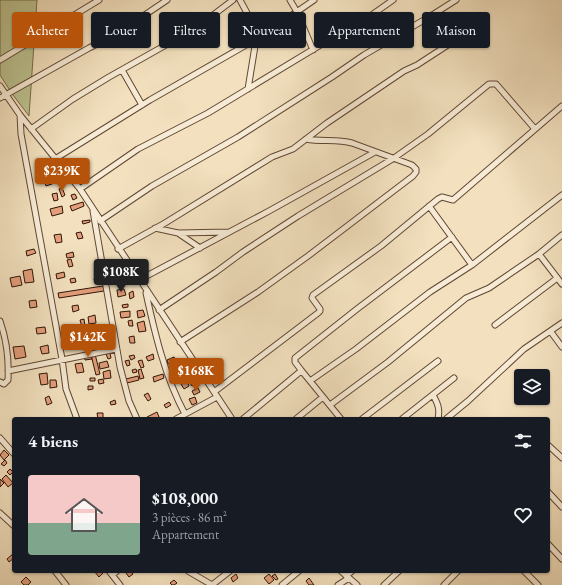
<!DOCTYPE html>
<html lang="fr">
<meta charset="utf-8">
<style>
body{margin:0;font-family:"EB Garamond",serif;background:#242831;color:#f1f3f6;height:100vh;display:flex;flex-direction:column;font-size:15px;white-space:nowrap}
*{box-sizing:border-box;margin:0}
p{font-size:13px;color:#9ea1a6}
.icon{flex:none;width:22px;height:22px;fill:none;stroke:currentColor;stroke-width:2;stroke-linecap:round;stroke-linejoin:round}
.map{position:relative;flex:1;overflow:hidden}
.sheet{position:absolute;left:12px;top:417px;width:538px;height:156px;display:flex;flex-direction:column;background:#171b24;border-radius:4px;box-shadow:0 1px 3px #0004}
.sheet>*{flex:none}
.top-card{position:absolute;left:12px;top:12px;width:538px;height:36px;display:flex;gap:8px}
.tools{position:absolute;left:514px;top:369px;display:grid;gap:8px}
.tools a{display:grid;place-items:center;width:36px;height:36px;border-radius:4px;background:#171b24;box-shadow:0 1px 3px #0004;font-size:20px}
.price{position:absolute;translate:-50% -34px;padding:0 9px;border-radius:4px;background:#b45309;color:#fff;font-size:13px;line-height:26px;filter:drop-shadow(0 1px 2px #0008)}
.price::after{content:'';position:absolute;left:50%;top:24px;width:12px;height:9px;margin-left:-6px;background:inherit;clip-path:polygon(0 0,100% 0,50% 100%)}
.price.selected{background:#222;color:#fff}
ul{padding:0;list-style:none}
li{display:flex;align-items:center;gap:12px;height:100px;padding:0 16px}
li span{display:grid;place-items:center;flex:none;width:112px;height:80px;border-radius:4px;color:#555}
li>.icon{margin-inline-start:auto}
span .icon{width:48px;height:48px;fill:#fffc;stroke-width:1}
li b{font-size:17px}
h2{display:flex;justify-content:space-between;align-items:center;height:48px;padding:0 16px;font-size:17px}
.chip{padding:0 14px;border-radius:4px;background:#171b24;box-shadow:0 1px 3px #0004;font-size:14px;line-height:36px}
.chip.selected{background:#b45309;color:#fff}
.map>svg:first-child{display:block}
</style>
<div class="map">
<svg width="562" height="585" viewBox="0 0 562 585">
<rect width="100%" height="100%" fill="#f2e0be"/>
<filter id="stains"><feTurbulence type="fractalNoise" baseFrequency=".005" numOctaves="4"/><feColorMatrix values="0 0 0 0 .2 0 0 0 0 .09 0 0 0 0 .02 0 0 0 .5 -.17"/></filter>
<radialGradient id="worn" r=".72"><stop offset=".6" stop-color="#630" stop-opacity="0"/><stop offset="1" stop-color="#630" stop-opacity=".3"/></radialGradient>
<!-- green -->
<path fill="#bcc290" stroke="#766b4b" d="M0,0H37L29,116L13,95L0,75Z"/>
<!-- building -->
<path fill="#e49e7b" stroke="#2f1406" d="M63,176L65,180L59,183L57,179Z
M50,180L52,184L46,186L45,182Z
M62,188L65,195L62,197L59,189Z
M57,193L58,200L54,201L52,194Z
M75,194L77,198L73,200L71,195Z
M83,202L84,206L72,211L70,206Z
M62,206L63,213L52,216L50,209Z
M90,220V222L83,224L82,221Z
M81,232L83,238L78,239L76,233Z
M61,234L62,242L56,243L54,235Z
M34,249L36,253L27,256L26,251Z
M73,252L74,257L67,258L66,254Z
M71,259L73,266L69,267L67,260Z
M32,269L34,282L25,283L23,271Z
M116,270L118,277L115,278L113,272Z
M64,272L65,277L57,279L56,274Z
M20,276L22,285L12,287L10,278Z
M101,277V280L95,282L94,279Z
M75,278L76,282L71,283L70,279Z
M103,286L104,291L59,298L58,293Z
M124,289L126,295L118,297L117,290Z
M133,291L134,297L130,299L129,293Z
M36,300L37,307L30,308L29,301Z
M128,304V307L123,308L122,305Z
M78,305L79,310L73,312L72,306Z
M143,310L145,316L138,318L137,311Z
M130,311V317L121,318L120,312Z
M95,315L96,323L89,324L88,317Z
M84,319L85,327H82L80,320Z
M132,320L133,326H129L128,321Z
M144,321L146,331L139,332L137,323Z
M45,327L46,333L37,334L36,328Z
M85,328L86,336L79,337L78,329Z
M134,336L135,343H130L129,337Z
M85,337L86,343L81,344L80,338Z
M48,345L49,353L42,354L40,347Z
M24,346L26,357L15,359L13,347Z
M110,353L111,358L108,359L106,354Z
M95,354L100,374L96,375L91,355Z
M153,354L154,359L148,361L146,357Z
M91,355L92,359L85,360L84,357Z
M134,355L135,358L131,360L129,356Z
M174,357L176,361L168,364L167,360Z
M129,360L130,365L127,366L125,361Z
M142,360L144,367L141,368L138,361Z
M107,361L109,367L100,369L99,363Z
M188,362L190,367L185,370L182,365Z
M82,363L84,372L77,373L75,364Z
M180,364L184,372L181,373L177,366Z
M136,369L137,372L133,373L132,370Z
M141,369L144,378L140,379L138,370Z
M110,370L111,378L104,379L103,372Z
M47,373L48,384L41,385L39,374Z
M163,374L164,378L154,382L153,377Z
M138,376L139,380L127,383L126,379Z
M195,376L199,382L192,386L188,380Z
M90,378H95V381H90Z
M103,379L104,383L99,384L98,380Z
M50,380H56L57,387L50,388Z
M187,381L189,386L184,389L181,384Z
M88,386H93V389L88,390Z
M198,388L200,392L194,395L192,391Z
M148,393L151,399L148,401L144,395Z
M49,396L52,403L47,405L45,398Z
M195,397L197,403L192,405L189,399Z
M115,400L116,404L111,405L110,402Z
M169,402L171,405L166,408L164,405Z
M157,412L159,417L155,419H148L147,417Z
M97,413H103V419H98Z
M4,450L9,455L4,460L0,455Z
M5,460L7,463L4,466L1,464Z
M10,469L13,472L10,475L7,472Z
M6,475L13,483L8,487L2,479Z
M0,479L4,483L0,487Z
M14,553V558L9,562L7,559Z
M94,571H105L99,577Z
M128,571H131L133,574L129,577L126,573Z
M236,574L238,578L233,582L231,578Z
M269,574L274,580L269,584L264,578Z
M275,574L278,579L276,580L272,576Z
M26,577L31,582L28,585H24L21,582Z
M309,578L314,585H309L306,581Z
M174,580L177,583L174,585H172L170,583Z"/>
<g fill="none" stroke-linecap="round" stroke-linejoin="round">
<!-- minor casing -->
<g stroke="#604734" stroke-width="7">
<path id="minor" d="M240,0L260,37
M290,0L297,12L313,50
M0,60L99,0
M122,70L142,105
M0,86L20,115L80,189L232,419
M248,89L256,40
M0,98L89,48L115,35L167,0
M20,115L21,134L62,359L66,389L77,419
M31,129L73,99L109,77L196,28L233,0
M55,159L150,100L260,37L314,0
M80,189L138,149L208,113L332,38L356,26L393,0
M429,206L472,265
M93,211L120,367L129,401L137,419
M100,221L152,186L238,137L332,77L364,55L429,17L456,0
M155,228L178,233L229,232
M178,233L200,248
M118,249L165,223L272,157L293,149L327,123L404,71L417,65L474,28
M539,254L562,284
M139,280L269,211L375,152
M146,293C155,334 165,377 185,414
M159,310L216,272L243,252L298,216L394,158L428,134L489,84H496L535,129
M0,321C7,341 9,360 8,380L4,384L0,382
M495,325L556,279
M551,332L562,347
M180,342L258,292L308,256L413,176L416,172V169L412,165L352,143C337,139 321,142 306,139
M301,370L341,419
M8,371L116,349
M310,381L356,349L430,292L472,265L562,195
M214,392L318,313L320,311V309L312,298L313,295L381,246L438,199L442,197L453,200L562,106
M433,395C438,404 440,409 438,419
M330,405L388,362L466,298L489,288L539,254L562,235
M176,419L217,397
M243,419L301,371V370L295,362V358L357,309L452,237
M296,419L323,397
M362,419L438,361
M402,419L454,378
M446,419L468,401L524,349L562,323
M0,438L14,454
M548,445L562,458
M548,492L562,507
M0,513L14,526
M548,544L562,559
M55,571L66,585
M109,571L120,585
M188,571L212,585
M341,571L357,585
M524,571L538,585
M112,575L117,571
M346,576L352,571
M212,585L230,571
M282,585L299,571
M338,585L349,578
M384,585L399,571
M444,585L458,571"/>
</g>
<!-- minor -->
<use href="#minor" stroke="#f7ebd5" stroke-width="5"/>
</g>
<rect width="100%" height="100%" filter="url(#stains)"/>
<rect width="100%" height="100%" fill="url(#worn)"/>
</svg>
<div class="tools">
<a><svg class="icon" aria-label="layers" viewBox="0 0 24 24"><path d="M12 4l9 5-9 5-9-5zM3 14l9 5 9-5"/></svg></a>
</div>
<b class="price" style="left:62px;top:192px">$239K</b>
<b class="price selected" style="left:121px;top:293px">$108K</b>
<b class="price" style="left:88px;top:358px">$142K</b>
<b class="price" style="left:196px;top:392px">$168K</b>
<div class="top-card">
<a class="chip selected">Acheter</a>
<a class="chip">Louer</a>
<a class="chip">Filtres</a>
<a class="chip">Nouveau</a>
<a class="chip">Appartement</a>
<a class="chip">Maison</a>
</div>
<section class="sheet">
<h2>4 biens<svg class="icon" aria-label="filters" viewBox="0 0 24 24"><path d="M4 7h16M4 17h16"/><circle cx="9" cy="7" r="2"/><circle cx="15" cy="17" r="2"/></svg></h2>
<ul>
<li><span style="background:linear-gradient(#f6c9c9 60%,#7fa58c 0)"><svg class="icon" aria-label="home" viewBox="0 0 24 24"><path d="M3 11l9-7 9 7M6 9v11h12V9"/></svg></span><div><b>$108,000</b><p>3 pièces · 86 m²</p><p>Appartement</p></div><svg class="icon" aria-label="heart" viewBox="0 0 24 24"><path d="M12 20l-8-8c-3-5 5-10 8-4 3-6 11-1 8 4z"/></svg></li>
</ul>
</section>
</div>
